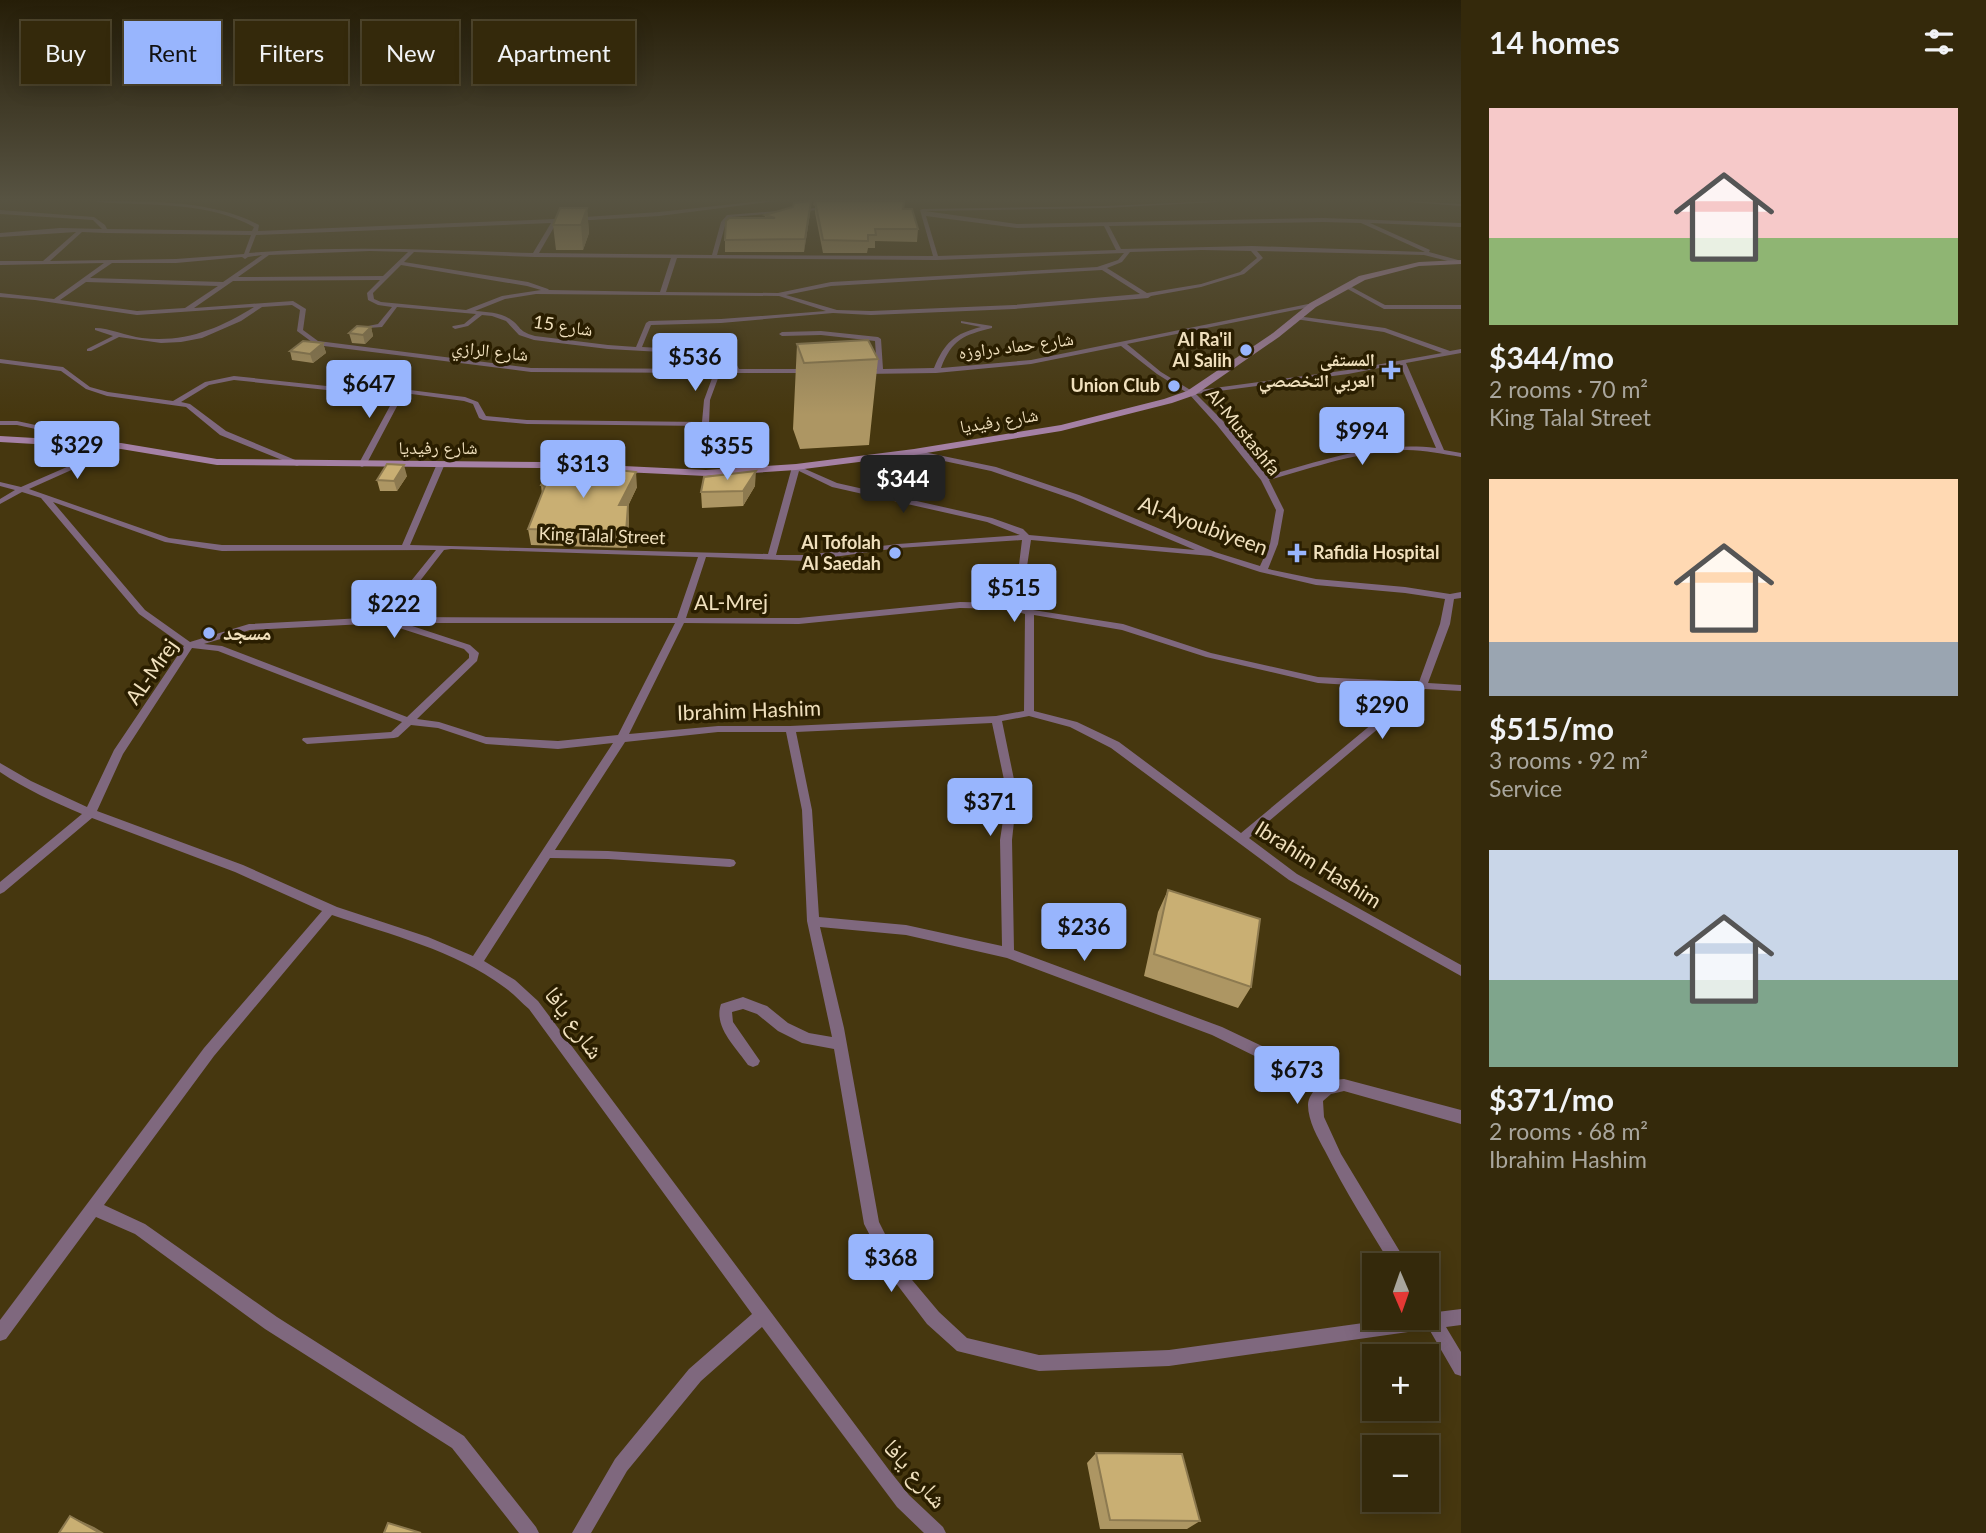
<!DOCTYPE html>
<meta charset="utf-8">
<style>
body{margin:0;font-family:Lato,"Noto Naskh Arabic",sans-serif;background:#3c3114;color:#f1f3f6;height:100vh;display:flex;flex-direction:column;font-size:26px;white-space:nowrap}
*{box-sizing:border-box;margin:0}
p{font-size:23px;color:#a9a69d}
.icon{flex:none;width:38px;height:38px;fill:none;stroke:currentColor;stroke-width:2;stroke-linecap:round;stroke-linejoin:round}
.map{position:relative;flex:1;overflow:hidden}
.drawer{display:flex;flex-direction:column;background:#34290b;width:525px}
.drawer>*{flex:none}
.hud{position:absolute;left:21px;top:21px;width:665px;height:63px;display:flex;gap:14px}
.needle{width:46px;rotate:178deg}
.fabs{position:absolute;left:1362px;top:1253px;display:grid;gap:14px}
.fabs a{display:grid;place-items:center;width:77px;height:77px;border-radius:0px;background:#34290b;box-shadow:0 4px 18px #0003,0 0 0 2px #4e452c;font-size:35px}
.price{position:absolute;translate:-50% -60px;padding:0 16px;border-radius:7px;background:#98b5fd;color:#111;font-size:23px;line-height:46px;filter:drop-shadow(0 2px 4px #0008)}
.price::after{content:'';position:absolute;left:50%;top:42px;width:21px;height:16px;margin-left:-10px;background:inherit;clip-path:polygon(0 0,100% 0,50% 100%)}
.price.on{background:#222;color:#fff}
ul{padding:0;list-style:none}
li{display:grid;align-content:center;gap:14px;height:371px;padding:0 28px}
li span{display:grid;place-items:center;height:217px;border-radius:0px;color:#555}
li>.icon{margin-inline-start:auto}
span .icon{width:126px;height:126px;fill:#fffc;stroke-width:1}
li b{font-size:30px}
h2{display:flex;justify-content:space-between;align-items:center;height:84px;padding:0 28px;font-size:30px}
.tag{padding:0 24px;border-radius:0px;background:#34290b;box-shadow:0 4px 18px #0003,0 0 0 2px #4e452c;font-size:24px;line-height:63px}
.tag.on{background:#98b5fd;color:#111}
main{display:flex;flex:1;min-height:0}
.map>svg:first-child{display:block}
</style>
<main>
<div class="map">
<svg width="1461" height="1533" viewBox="0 0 1461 1533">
<rect width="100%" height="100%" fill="#46370f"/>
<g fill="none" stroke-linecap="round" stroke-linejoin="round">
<!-- street -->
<path fill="#7f687e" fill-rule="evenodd" d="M96,201C147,201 213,200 259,225L258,231L555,219L659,212L762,201H776L659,216L557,222L539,253L712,255L721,222L727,215L816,208L818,210L731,217L726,222L717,255L933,256L920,210L922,209L1105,206L1218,201L1216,202L1105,208L925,211L1017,224L1323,218L1461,223V227L1370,223L1430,250L1429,252L1458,260L1459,261L1456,263L1424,255L1257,251L1263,258L1244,274L1201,287L1151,296L1148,298L1014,309L871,315L833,313L721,323L651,325L642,347L716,351L733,358L739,369H809L812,371L809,373H720L710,400L709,424L705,426L527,424L483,420L479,418L473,404L464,401L404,393L366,465L362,467L358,465L397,393H355L234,380L209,385L181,402L190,404L226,431L300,462L301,464L297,466L220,435L186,407L107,396L86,389L61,371L0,363V359L63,367L90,387L108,392L173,401L205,382L234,376L355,389H402L465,397L478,402L486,416L527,420L702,422L704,400L714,373L531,372L316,345L297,331L300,310L292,305L262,307L241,321L202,338L181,342L161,343L119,337L91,351H87V349L113,336L95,330V328C110,328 126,336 142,338C184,343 219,329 254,307L137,315L35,300L0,297V293L54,299L104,263L0,265V261H43L76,232L0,237V233L60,228L102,229L93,220L0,214V210L94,217L105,225L107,229L252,231L254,227C208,201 149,206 98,202ZM926,216L1017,228L1104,226L1116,250L938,256ZM1323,222L1361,223L1425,252L1252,246L1121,249L1109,226ZM551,223L533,253C437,250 345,245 249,253L256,235ZM82,232L105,233L251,235L244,254L176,259L50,261ZM1202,250L1251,251L1257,258L1240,272L1201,284L1147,293L1107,268L1122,262L1130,252ZM370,251L408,252L383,276L238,277L269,255ZM414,252L535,257L671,258L660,292L549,290L548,289L528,282L404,262ZM1124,253L1118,260L1097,267L831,282L778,293L666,292L677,258L936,260ZM262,255L223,282L90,278L112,263H176L242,257L245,259L248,257ZM401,265L527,286L541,290L502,296L466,310L381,302L374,299L373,293ZM1102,270L1140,294L1014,305L871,311L837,310L786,295L831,286ZM380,280L367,293L368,300L378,305L392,307L378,324L368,326V328L382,327L397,307L476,314L464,324L453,326L452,327L455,329L468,326L482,315L492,316L506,321L519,335L534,340L608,349L715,355L728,360L733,369L531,368L318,341L303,330L306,309L293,301L194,308L233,281ZM86,282L218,286L185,308L137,311L60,300ZM536,294L779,296L826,311L721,319L649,321L646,323L636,347L608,345L535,336C517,331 522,327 510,319C500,312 486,312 475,311L505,299Z
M1407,201L1461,204V206L1409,202Z
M1346,284L1385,305H1461V309H1384L1344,287L1343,286Z
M1313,303L1315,304V306L1127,344L1161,372L1192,391L1348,370L1442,353L1384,332L1295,319L1294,318L1297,316L1385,328L1450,351L1461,349V353L1406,363L1444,450L1461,453V457C1443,454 1425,450 1407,450C1360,451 1315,467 1269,480L1284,510L1278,544L1268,569L1316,579L1405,587L1450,594L1461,592V598L1454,599L1450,624L1428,683L1461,685V691L1425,689L1249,838L1297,874L1461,965V976L1289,880L1111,748L1070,727L1029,716L1002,721L1017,794L1012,840L1014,950L1222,1027L1333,1080L1344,1079L1461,1110V1124L1344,1091L1331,1094L1323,1101L1324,1117L1341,1154L1408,1265H1391C1369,1228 1345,1191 1325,1151C1318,1138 1308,1121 1308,1105C1308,1098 1313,1091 1318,1087L1212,1035L1007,958L906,935L820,927L844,1028L879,1222L902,1268L939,1312L967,1338L1039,1355L1169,1350L1399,1318H1426V1301L1432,1303L1437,1312L1461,1309V1325L1446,1327L1461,1352V1376L1455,1374L1429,1329L1169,1366L1039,1371L957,1351L927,1324L892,1278L864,1224L834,1049L802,1043L778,1031L757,1014L743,1009L732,1012L733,1022L760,1061L758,1065L753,1067L748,1065C736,1047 713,1027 721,1004L743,997L767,1006L788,1023L809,1033L832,1037L807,921L802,810L786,732H718L625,742L555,850L608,851L730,859L734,860L736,863L734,866L730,867L608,859L550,858L484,961L515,980L538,1001L889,1470L909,1495L943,1527L946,1533H924L897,1507L762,1327L701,1381L627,1471L591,1533H572L615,1459L689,1369L752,1314L529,1009C521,1002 513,993 504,987C454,950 391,935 332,915L214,1056L104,1205L145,1224L277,1317L464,1436L536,1527L539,1533H519L452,1448L265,1329L135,1234L96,1217L6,1339L0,1341V1320L204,1048L322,911L235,872L92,818L4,892L0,894V882L82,814C54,802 25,789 0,772V763L31,781L87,807L114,750L184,646L139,614L41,498L22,492L0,504V499L15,490L0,486V482L21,487L115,446L17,425H0V421H17L114,442H117V445L121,444L125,446L29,489L169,538L222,545H402L436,466L440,464L444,466L410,545L768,554L792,467L796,465L837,483L992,518L1023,529L1029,535L1195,550L1073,499L991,471L911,454V450H914L996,467L1079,495L1215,552L1260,566L1270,544L1276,510L1261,480L1217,425L1189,394L1157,374L1121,346L1031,364L936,373L863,374L861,373V371L877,370L875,341L821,335L782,336L779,334L782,332L821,331L878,337L881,339L883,369L934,368C945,342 954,334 981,327L961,323V321L992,326V328C964,335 952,339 941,368L1031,360ZM1400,364L1436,448C1377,441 1323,460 1267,476L1223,421L1196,394L1348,374ZM799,471L832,487L987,522L1020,535L898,544L805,555H776ZM53,502L165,542L222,551L436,550L382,617L249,624L190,642L145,610ZM1022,540L1018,573L1024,608L1007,603L960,602L799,618H686L706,557L805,561L898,548ZM1031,540L1211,556L1260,572L1316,585L1405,593L1445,599L1440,624L1419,682L1318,677L1211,653L1123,624L1033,610L1026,573ZM451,549L698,557L677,618L392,617L444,550ZM960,608L1007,609L1025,614L1024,711L996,716L938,719L790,726H718L629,734L684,623L799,624ZM1034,615L1122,630L1206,657L1318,683L1414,689L1241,833L1119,742L1077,722L1034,711ZM384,623L464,649L469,654V658L407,717L222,646L204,644L250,630ZM403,623H675L618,735L558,741L486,737L439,722L417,719L477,661L479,653L470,645ZM192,648L218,651L402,722L391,732L303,738L302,740L307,744L394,738L398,737L411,725L438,728L486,744L558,749L613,743L473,956L428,937L337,907L243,865L97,811L123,754ZM992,723L1007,794L1000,840L1002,946L906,925L819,917L812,810L796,732Z"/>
<!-- secondary -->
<path fill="#a581a5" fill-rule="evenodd" d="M1461,260V264L1419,266L1365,280L1316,307L1279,337L1195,395L1172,403L1061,431L914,455L796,470L706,476L541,468L217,465L121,449L0,442V436L121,443L217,459L541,462L706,470L796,464L914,449L1061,425L1164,399L1187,391L1273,333L1310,303L1359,276L1419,262Z"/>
</g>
<!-- wall -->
<path fill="#ad9663" d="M811,201L810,213L804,252H725V240L765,218V215Z
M814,201H905L904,209L918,229L917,242L875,241V248H868L867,253H823L815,213V206L813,205Z
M587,208L589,233L583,250H556L553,225Z
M371,327L373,336L365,344L352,343L349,333Z
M323,343L326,353L313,363L292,360L290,351Z
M797,344L878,359L869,445L800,449L793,429Z
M407,476L397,491H380L377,480Z
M541,485L637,487L628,506L629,521L627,548L531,545L528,529L542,494Z
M755,486L743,506L702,508L701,492Z
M1168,890L1251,987L1238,1008L1144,976L1158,912Z
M1096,1453L1200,1521L1187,1529H1100L1087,1463Z"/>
<!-- shaded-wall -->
<path fill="#8d7a50" d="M811,201L810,213L804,252L805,239Z
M587,208L589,233L583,250L581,225Z
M371,327L373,336L365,344L363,335Z
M323,343L326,353L313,363L310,354Z
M404,465L407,476L397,491L394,481Z
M756,471L755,486L743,506V491Z
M636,472L637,487L628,506L629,521L627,548L626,532L619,505Z
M70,1516L94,1527L104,1533H100Z"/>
<!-- building -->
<path fill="#c9af73" stroke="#8d7a50" stroke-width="2" d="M811,201L805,239L725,240L726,221L729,218H775L765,215L793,207L794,203Z
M815,201H904L903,209H912L918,229H875L876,235H868V241L823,240Z
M560,208H587L581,225H553Z
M357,326L371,327L363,335L349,333Z
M868,340L878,359L804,363L797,344Z
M303,341L323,343L310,354L290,351Z
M554,463L636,472L619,505H628L626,532L528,529L545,486L541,485Z
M387,464L404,465L394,481L377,480Z
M756,471L743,491L701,492L704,477Z
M1168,890L1260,919L1251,987L1154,954Z
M1096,1453L1182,1454L1200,1521L1110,1520Z
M70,1516L100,1533H59Z
M388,1523L421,1533H384Z"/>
<!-- sky -->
<linearGradient id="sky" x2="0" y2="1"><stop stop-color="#261e08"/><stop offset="0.48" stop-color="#575342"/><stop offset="1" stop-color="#575342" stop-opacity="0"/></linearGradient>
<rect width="1461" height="415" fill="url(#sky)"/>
<!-- markers -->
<g fill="#98b5fd" stroke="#2a1e00" stroke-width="2.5">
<circle cx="1246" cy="350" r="7"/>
<path d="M1387.5 359.5h7v7h7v7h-7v7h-7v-7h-7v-7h7z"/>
<circle cx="1174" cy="386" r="7"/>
<circle cx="895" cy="553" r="7"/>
<path d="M1293.5 542.5h7v7h7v7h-7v7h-7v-7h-7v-7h7z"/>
<circle cx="209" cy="633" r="7"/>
</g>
<g text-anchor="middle" stroke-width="7" stroke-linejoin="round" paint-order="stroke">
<!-- far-street labels -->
<g font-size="18" fill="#f0e0bd" stroke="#2a1e00">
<text transform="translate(563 326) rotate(8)" y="6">شارع 15</text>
<text transform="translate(1016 346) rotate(-7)" y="6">شارع حماد دراوزه</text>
<text transform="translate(490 351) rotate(6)" y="6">شارع الرازي</text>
<text transform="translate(999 421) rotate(-9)" y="6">شارع رفيديا</text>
<text transform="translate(1243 432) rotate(51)" y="6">Al-Mustashfa</text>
<text x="438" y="454">شارع رفيديا</text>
<text transform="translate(602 536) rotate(2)" y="6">King Talal Street</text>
</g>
<!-- far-poi labels -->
<g font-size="18" font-weight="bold" fill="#f0e0bd" stroke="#2a1e00" text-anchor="end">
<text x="1232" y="346">Al Ra'il<tspan x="1232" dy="21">Al Salih</tspan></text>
<text x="1375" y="366">المستفى<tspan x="1375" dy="21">العربي التخصصي</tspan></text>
<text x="1160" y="392">Union Club</text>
<text x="881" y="549">Al Tofolah<tspan x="881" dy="21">Al Saedah</tspan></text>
<text x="1313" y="559" text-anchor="start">Rafidia Hospital</text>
</g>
<!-- street labels -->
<g font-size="21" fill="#f0e0bd" stroke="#2a1e00">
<text transform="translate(1203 526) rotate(20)" y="7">Al-Ayoubiyeen</text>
<text x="731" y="610">AL-Mrej</text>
<text transform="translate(152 672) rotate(-55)" y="7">AL-Mrej</text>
<text transform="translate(749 711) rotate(-2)" y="7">Ibrahim Hashim</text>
<text transform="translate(1318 865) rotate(32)" y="7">Ibrahim Hashim</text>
</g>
<!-- poi labels -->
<g font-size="21" font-weight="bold" fill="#f0e0bd" stroke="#2a1e00" text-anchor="start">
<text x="223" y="640">مسجد</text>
</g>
<!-- near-street labels -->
<g font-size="24" fill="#f0e0bd" stroke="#2a1e00">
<text transform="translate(574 1023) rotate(54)" y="8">شارع يافا</text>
<text transform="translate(915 1474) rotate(49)" y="8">شارع يافا</text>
</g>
</g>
</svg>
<div class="fabs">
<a><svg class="needle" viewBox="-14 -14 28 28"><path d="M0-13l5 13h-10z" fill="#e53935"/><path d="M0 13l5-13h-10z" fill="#a9a69d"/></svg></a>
<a>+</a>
<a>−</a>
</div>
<b class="price" style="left:695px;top:393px">$536</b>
<b class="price" style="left:369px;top:420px">$647</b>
<b class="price" style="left:1362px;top:467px">$994</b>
<b class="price" style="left:77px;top:481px">$329</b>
<b class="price" style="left:727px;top:482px">$355</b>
<b class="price" style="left:583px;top:500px">$313</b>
<b class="price on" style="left:903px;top:515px">$344</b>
<b class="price" style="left:1014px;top:624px">$515</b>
<b class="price" style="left:394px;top:640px">$222</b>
<b class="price" style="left:1382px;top:741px">$290</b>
<b class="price" style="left:990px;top:838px">$371</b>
<b class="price" style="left:1084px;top:963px">$236</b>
<b class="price" style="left:1297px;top:1106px">$673</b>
<b class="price" style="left:891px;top:1294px">$368</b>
<div class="hud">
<a class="tag">Buy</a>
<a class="tag on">Rent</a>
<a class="tag">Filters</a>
<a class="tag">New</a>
<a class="tag">Apartment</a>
</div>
</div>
<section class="drawer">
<h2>14 homes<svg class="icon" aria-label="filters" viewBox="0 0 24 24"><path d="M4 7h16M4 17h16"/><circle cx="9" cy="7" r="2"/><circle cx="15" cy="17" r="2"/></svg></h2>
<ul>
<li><span style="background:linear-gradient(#f6c9c9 60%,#8fb573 0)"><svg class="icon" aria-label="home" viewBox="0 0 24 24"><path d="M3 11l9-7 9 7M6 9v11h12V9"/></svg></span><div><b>$344/mo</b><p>2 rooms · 70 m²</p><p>King Talal Street</p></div></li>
<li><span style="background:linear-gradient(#ffd9b3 75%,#9aa5b1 0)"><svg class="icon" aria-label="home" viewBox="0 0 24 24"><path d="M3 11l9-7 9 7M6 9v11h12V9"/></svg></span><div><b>$515/mo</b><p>3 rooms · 92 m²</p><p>Service</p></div></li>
<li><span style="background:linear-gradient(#c9d6e8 60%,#7fa58c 0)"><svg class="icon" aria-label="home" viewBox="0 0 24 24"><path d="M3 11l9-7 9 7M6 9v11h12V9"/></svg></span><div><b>$371/mo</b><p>2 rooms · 68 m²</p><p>Ibrahim Hashim</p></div></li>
</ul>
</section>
</main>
